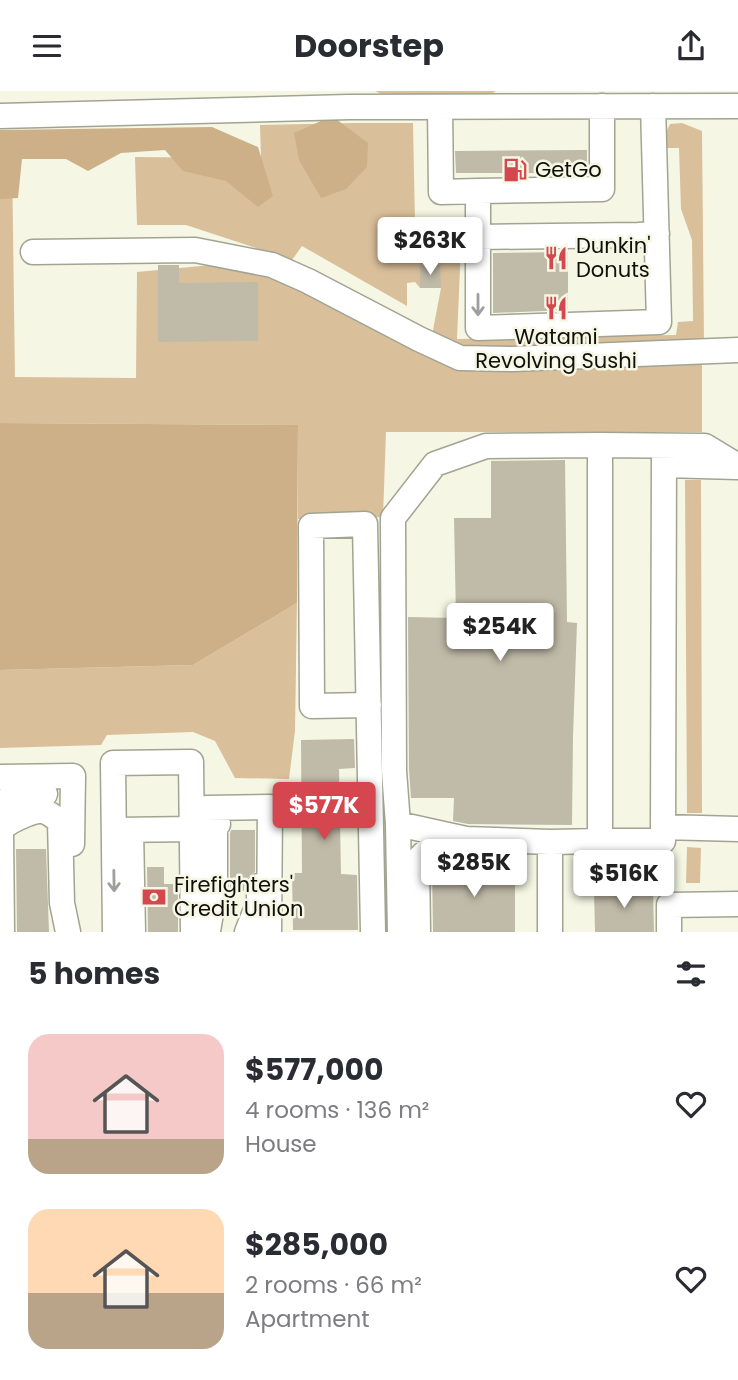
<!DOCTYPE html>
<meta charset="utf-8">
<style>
body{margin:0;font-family:Poppins,sans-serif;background:#f7f7f7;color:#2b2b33;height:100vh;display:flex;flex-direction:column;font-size:26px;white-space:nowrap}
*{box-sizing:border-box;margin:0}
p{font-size:23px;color:#7c7c81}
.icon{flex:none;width:38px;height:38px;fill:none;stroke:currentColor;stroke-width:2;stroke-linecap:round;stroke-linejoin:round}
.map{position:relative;height:841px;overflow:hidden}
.details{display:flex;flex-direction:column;background:#fff;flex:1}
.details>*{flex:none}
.price{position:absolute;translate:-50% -60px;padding:0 16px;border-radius:7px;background:#fff;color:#222;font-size:23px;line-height:46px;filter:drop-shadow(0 2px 4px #0008)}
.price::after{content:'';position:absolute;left:50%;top:42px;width:21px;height:16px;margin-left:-10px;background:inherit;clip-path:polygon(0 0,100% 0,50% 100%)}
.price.current{background:#d6464e;color:#fff}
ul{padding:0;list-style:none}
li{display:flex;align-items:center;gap:21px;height:175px;padding:0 28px}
li span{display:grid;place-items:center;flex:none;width:196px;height:140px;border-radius:21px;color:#555}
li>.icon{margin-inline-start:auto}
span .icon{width:84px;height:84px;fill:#fffc;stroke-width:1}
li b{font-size:30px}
h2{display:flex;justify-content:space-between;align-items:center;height:84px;padding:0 28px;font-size:30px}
header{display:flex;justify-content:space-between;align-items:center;height:91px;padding:0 28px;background:#fff;font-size:32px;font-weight:700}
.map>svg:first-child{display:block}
</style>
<header><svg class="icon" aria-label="menu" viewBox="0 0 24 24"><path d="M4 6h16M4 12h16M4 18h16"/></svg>Doorstep<svg class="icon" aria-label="share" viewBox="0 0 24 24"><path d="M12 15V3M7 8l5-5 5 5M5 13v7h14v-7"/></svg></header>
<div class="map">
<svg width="738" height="841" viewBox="0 0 738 841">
<rect width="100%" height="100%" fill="#f5f7e4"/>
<!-- green -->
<path fill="#dabf9b" d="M375,0H496L489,5L390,7Z
M355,32H413L415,132L462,131L457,248L676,244L678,231L693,230L692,149L681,118L679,57H665L663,47L670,33L682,32L702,40L704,251L470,257L451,253L434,245L433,239L441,197H420L415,191L407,192V215L302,155L292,169L186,134H137L135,66L261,67L260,34Z
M12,66L15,286L136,287L137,181L222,173L278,187L447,275L702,274V341H386L383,426L298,428V334L0,332V67Z
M685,389H701L702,722H687Z
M297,512L295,640L289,688L235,687L215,650L193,641L107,644L101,654L0,657V579L193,574Z
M687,756L701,757L700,792H686Z"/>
<!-- forest -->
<path fill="#cdb088" d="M332,25L368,52L367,76L346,98L321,107L299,69L294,42Z
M212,36L258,56L273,105L258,116L226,90L183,80L165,59L121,62L88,80L66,68H22L18,107L0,108V39Z
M0,332L298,334L297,512L193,574L0,579Z"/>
<!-- building -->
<path fill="#c0baa8" d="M587,59V82H456L455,60Z
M568,161V219L493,222V162Z
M158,174H179V192L258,191V250L158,251Z
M440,174L441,197H420V175Z
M565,369L567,531L577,532L573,646L572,734L468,733L453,730L454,707H411L409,679L408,526L456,527L454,427H491V370Z
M354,648L355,677L339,678L341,783L357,784L358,839H293L292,782H302L301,649Z
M231,739H255V781L246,788L244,800H230V742Z
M16,758H46L49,841H17Z
M434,774L460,777L470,774H515V841H433L432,776Z
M147,776H164V793H176L178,795V841H148Z
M653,797L654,841H595L594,799Z"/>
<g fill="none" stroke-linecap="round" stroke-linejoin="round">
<!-- minor casing -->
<g stroke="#a2a492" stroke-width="27">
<path id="minor" d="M440,16L441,101L478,100V237L659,231L653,15
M0,25L349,16L738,15
M478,100L602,98V15
M478,146L638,144L657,143
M33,161L195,159L272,174L308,190L419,248L460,267L512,268L738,259
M600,354L705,355L738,375
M664,374L737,376
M369,614L312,615L311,435L365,433L373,841
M0,686L73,685L72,753
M398,733L394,680L393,427L435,373L486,355L600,354V750L550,751
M663,736L738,738
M1,738C1,731 0,722 3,715C11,699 30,695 45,703
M117,739L192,738
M131,739L133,841
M207,746V717L270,716L269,841
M600,750H663L664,355
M208,840L215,799V733H218
M2,841L1,738C8,731 15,728 25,724C41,717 47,719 60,731L62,812L68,841
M115,841L113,672L191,671L193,841
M247,841L259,811V795
M400,841L398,733L466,748L550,751V841
M418,841L417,771C430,750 442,761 462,762
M669,841V814L738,813"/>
</g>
<!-- minor -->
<use href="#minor" stroke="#fff" stroke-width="24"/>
</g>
<!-- one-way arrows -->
<defs><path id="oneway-shaft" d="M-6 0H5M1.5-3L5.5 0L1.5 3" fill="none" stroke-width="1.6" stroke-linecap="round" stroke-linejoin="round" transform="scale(1.75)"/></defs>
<g stroke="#9f9f9d">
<use href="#oneway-shaft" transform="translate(478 214) rotate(90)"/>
<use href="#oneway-shaft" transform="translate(114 790) rotate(89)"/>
</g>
<!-- icons -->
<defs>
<g id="fuel-bare" transform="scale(1.89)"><path d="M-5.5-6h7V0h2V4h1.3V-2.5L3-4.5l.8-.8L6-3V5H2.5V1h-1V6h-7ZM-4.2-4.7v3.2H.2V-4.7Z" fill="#d6464e" stroke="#f5f7e4" stroke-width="2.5" paint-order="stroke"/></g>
<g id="restaurant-bare" transform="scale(1.89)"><path d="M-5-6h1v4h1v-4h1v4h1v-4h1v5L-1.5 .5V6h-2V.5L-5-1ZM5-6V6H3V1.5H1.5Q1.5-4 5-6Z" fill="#d6464e" stroke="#f5f7e4" stroke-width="2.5" paint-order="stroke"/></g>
<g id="bank-bare" transform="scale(1.89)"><path d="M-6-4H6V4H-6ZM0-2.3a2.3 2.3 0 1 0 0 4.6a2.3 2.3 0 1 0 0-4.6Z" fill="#d6464e" stroke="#f5f7e4" stroke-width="2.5" paint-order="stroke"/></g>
</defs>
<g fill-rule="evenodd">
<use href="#fuel-bare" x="515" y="79"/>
<use href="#restaurant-bare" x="556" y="167"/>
<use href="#restaurant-bare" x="556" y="217"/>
<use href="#bank-bare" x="154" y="806"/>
</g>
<g text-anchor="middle" stroke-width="5" stroke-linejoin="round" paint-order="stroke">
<!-- poi labels -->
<g font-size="21" fill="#10100a" stroke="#f5f7e4" text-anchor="start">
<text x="535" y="86">GetGo</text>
<text x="576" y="162">Dunkin'<tspan x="576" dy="24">Donuts</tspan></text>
<text x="556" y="253" text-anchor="middle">Watami<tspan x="556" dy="24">Revolving Sushi</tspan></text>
<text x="174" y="801">Firefighters'<tspan x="174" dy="24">Credit Union</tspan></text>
</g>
</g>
</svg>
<b class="price" style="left:430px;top:186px">$263K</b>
<b class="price" style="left:500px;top:572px">$254K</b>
<b class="price current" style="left:324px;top:751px">$577K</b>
<b class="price" style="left:474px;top:808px">$285K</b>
<b class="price" style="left:624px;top:819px">$516K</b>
</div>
<section class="details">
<h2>5 homes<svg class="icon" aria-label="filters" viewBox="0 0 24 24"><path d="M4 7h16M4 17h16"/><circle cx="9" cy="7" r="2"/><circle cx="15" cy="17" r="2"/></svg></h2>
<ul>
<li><span style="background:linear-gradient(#f6c9c9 75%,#b9a48a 0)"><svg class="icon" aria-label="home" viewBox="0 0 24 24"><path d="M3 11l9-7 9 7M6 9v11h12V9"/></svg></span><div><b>$577,000</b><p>4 rooms · 136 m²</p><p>House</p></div><svg class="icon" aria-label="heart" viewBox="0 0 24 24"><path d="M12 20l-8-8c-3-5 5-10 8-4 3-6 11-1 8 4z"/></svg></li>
<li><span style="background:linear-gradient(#ffd9b3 60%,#b9a48a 0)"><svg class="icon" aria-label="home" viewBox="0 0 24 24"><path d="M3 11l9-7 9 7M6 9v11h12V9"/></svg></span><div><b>$285,000</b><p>2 rooms · 66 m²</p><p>Apartment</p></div><svg class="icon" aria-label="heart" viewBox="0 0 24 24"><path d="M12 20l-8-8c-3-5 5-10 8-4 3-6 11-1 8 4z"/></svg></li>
</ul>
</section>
